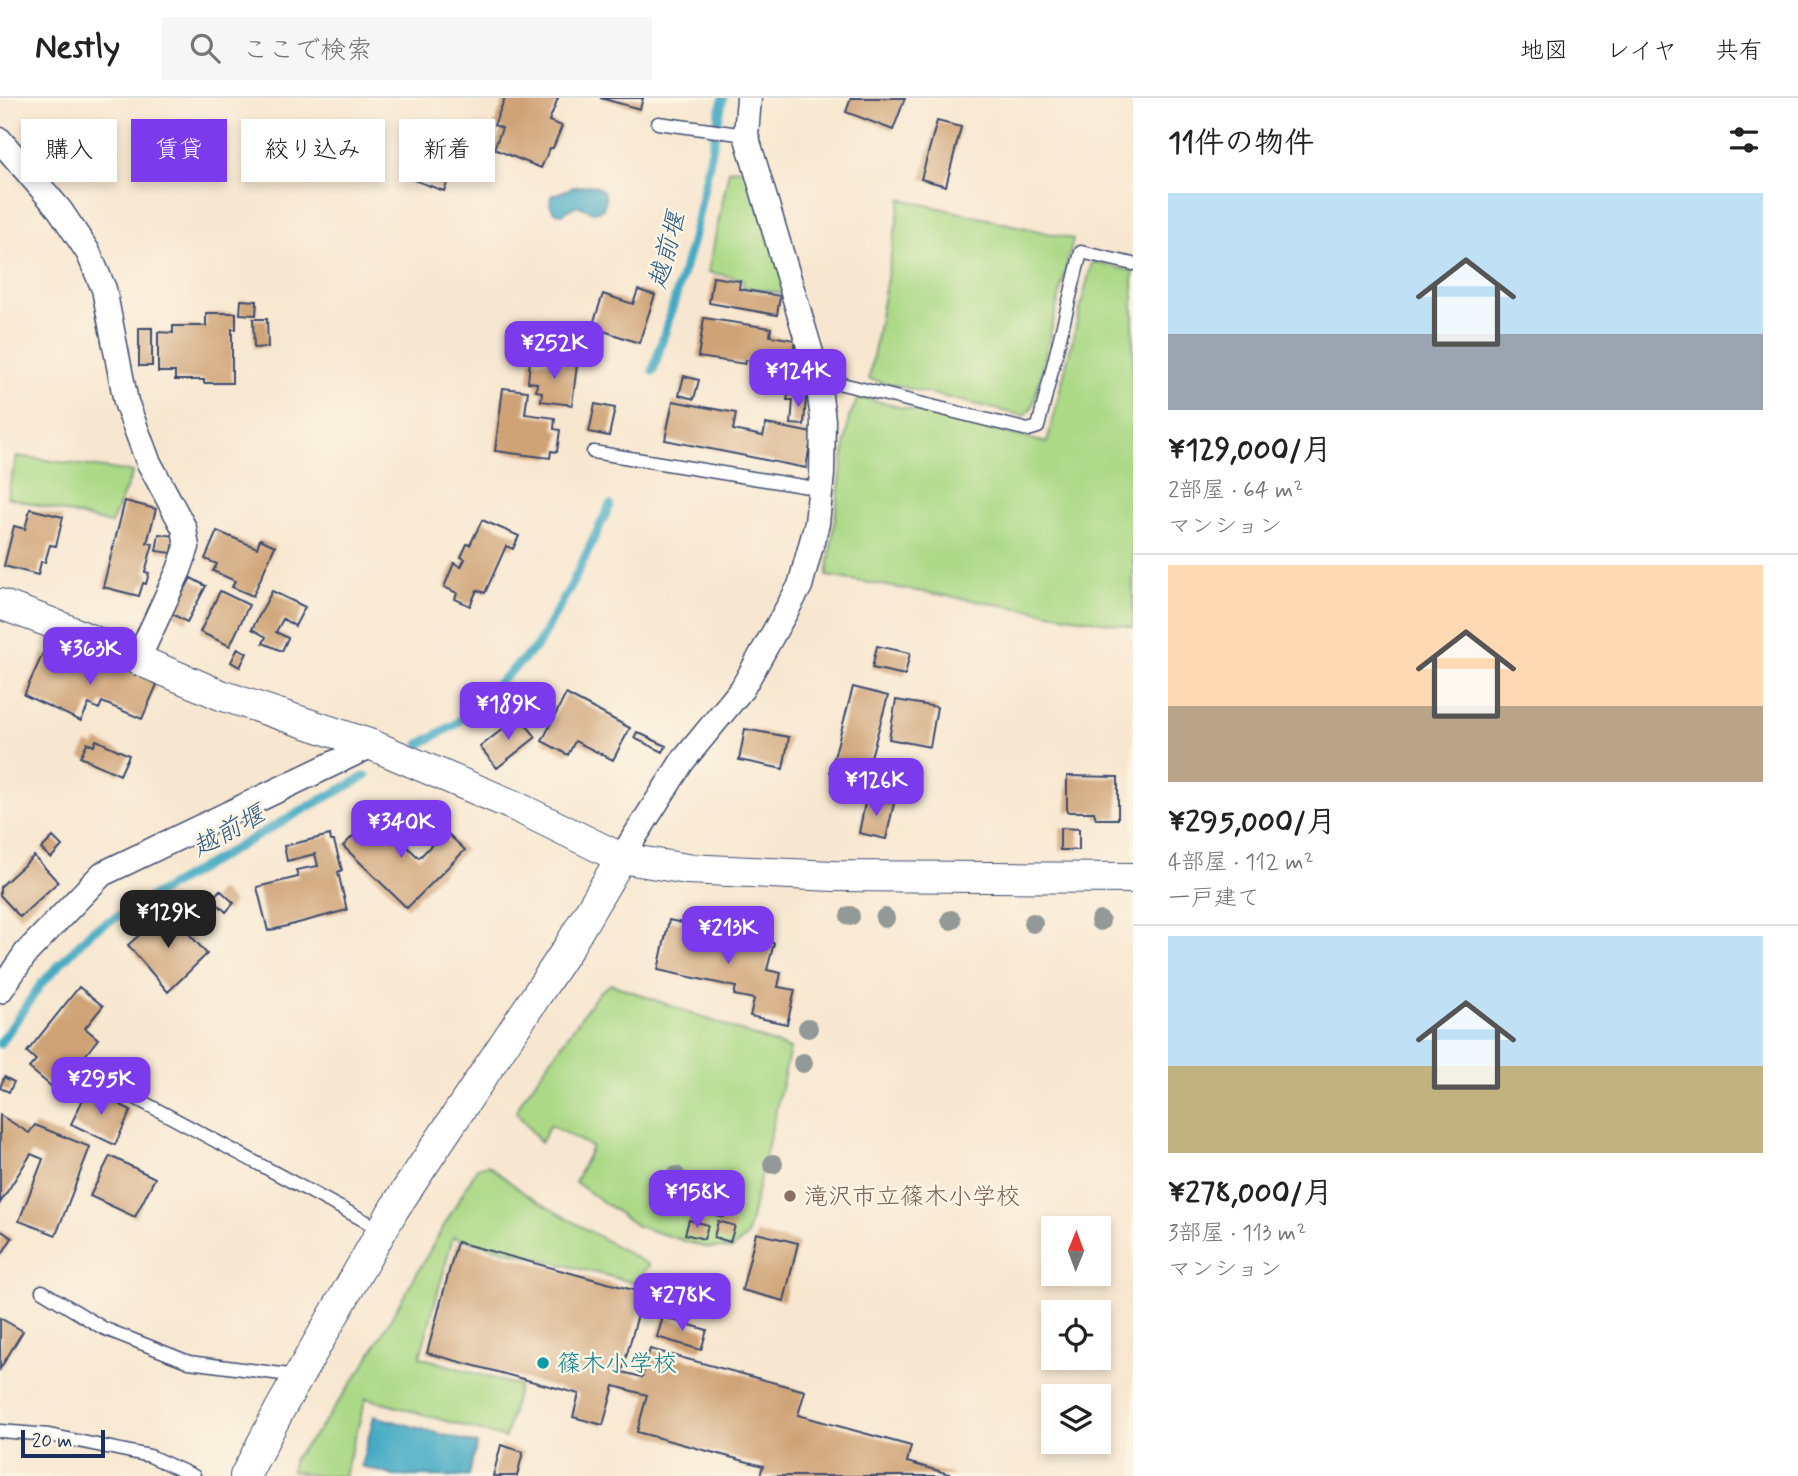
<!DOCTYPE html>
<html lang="ja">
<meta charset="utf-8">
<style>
body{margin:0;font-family:Mynerve,"Klee One",sans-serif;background:#f6f6f6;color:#222;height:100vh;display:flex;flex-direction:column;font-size:26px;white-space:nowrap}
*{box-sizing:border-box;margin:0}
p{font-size:23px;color:#767676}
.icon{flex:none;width:38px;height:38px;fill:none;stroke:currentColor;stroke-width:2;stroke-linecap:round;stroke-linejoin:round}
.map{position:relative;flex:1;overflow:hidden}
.panel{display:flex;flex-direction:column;background:#fff;width:665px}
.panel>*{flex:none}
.top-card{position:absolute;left:21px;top:21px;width:665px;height:63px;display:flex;gap:14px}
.needle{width:46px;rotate:1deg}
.controls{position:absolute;left:1041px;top:1118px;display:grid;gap:14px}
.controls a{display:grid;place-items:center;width:70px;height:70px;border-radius:0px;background:#fff;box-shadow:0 4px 10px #0003;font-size:35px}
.scale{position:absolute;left:21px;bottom:18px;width:84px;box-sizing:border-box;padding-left:7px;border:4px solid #1b2f5e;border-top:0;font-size:19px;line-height:24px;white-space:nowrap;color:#1b2f5e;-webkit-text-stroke:5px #fcf5e5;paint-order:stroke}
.price{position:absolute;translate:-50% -60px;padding:0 16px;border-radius:14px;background:#7c3aed;color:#fff;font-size:23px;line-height:46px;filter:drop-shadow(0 2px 4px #0008)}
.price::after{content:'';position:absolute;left:50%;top:42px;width:21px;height:16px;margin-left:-10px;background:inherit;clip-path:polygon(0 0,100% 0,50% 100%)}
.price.on{background:#222;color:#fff}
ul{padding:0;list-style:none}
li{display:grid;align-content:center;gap:14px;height:371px;padding:0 35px}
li+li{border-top:2px solid #e0e0e0}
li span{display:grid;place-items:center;height:217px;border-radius:0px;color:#555}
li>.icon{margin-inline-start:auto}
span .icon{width:126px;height:126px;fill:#fffc;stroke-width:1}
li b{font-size:30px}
h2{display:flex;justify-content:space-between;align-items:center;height:84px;padding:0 35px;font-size:30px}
.chip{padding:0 24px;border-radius:0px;background:#fff;box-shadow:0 4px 10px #0003;font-size:24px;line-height:63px}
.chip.on{background:#7c3aed;color:#fff}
header{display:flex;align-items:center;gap:42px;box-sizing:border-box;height:98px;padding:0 35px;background:#fff;border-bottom:2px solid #e0e0e0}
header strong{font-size:33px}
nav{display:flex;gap:38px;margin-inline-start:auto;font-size:24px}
.search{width:490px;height:63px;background:#f6f6f6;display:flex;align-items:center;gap:18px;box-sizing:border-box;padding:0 24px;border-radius:0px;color:#767676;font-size:26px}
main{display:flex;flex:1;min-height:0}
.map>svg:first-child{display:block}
</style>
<header>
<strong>Nestly</strong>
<div class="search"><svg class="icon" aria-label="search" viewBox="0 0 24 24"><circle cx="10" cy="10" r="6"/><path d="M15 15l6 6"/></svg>ここで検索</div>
<nav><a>地図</a><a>レイヤ</a><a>共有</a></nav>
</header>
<main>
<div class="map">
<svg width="1133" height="1378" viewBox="0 0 1133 1378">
<rect width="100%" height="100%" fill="#fcf5e5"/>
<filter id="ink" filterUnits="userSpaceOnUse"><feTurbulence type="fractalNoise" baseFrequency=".0143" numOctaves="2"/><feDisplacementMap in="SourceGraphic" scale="14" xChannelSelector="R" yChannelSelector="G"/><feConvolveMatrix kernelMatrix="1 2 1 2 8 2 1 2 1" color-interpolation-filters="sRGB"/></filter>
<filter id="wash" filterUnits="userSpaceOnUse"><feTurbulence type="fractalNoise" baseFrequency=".00686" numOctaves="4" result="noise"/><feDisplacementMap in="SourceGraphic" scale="28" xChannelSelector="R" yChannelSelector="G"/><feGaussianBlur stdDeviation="1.57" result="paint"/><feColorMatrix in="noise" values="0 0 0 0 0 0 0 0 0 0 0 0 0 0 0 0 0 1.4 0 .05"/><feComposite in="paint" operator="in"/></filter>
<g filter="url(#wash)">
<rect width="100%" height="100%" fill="#f8e7d0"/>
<!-- green -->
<path fill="#abd986" stroke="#638472" stroke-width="2" d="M745,71L788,196L743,189V181L708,174L729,72Z
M901,101L1073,141L1033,308L1024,318L869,281Z
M1092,164L1133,173V529L827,478L849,319L859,299L1047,345Z
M17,358L133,374L111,426L7,399Z
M611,886L790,951L747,1138L732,1151L704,1149L637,1128L575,1084L592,1049L550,1027L541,1045L516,1014L522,1002L599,894Z
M488,1067L528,1098L649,1167L636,1185L453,1139L420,1259L519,1288L505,1340L366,1300L344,1378H316L291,1373L294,1360L318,1333L365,1266L477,1070Z"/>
<!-- water -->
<path fill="#44abc4" stroke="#306d91" stroke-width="2" d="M590,87C605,90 609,98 602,112L593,114L577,107L562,116L554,114L550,106L551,98L574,89Z
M374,1318L477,1346L468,1378H395L361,1368Z"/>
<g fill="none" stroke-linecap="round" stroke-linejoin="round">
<!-- stream -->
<path stroke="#44abc4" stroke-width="9" d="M653,273L692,145L723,0
M420,646L456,626L537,548L571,488L610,407
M0,946L41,886L92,833L297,715L366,678"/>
</g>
<g id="blocks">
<!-- building -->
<path fill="#cfa376" d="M505,0H558L549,23L562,28L553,50H550L541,70L494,51L502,30L494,27Z
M600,0H643L640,11Z
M851,0H905L893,32L846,14Z
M937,23L961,29L946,88L921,81Z
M429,25L461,37L455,53L470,59L463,76L452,72L444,93L408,80Z
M713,179L740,183L739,191L780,198L777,217L709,205Z
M638,192L655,197L639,245L592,229L603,196L633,206Z
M241,202L257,203L256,217L240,216Z
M206,215H236V231H232V285H204V282H175V274H158V234L173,235V228H206Z
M704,220L771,230L770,238L795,242L791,268L746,262L745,266L698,259Z
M253,221H267L268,249L254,250Z
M139,230H152V268H139Z
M530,262L577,267L572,307L541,303L542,294L536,293L537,285L528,284Z
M684,278L699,282L694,301L679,297Z
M503,290L528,293L525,316L555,320L554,331L560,332L557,354L551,353L550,360L495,353Z
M788,297L806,298L804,327L791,326L793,302H787Z
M673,303L736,315L733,332L763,338L766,326L812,335L806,370L665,342Z
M595,306L615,310L609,338L589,334Z
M125,403L156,411L147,445L153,446L145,474L149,475L146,486L143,485L139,498L103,489Z
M30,411L63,419L56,448L50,447L45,464H41L38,477L4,468L14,428L25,431Z
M482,422L519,438L513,451L506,448L485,495L477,492L470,508L455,501L457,495L444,489L454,465L461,469L465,461L461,459L467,446L470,447Z
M217,433L257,450L260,441L275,448L253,498L232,489L235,483L213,473L217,466L205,461Z
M159,436L175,438L172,455L156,453Z
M191,480L206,488L187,524L171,515Z
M220,493L249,507L230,548L200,534Z
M272,493L305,509L295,528L283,521L276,534L288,540L282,553L263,545L266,539L252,531Z
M877,548L910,555L905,577L872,570Z
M238,550L247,555L240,569L231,564Z
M66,554L111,574L116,563L159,582L142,621L102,604L99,611L89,606L81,623L24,597L43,555L62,564Z
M853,589L888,598L864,684L830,674Z
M566,596L630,630L613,662L575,643L568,657L542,643Z
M896,602L937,609L930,649L889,641Z
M519,618L536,639L497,670L480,649Z
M745,631L789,639L783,671L739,662Z
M637,634L666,648L663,654L634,640Z
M96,642L129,657L120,677L80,659L87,645L94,648Z
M1067,678L1118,679V721H1096L1094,714H1067Z
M866,700L894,705L886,741L859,735Z
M374,717L419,760L445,733L465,752L407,810L343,748Z
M1060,730L1079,731V752H1060Z
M330,737L331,743H334L342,772L338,774L347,812L268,833L257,789L298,779L296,772L318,768L315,756L287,763L284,748Z
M53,739L62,748L51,760L41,751Z
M34,758L58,784L20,819L0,797V789Z
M220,792L234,805L226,814L212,801Z
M168,812L207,856L168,894L128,847Z
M669,822L774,845L767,872L781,875L778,889L795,892L787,926L750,918L754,901L734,897L736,889L658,872Z
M79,889L103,908L85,930L98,941L57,993L29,970L36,962L27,954Z
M4,979L14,984L9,994L0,990Z
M88,991L131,1012L115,1047L71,1026Z
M0,1017L29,1035L35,1027L90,1049L56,1137L19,1123L43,1061L31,1056L0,1105Z
M110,1058L155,1080L135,1119L90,1098Z
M718,1102L727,1104L724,1119L715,1117Z
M689,1122L708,1127L704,1141L685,1136Z
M718,1123L735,1128L730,1144L714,1139Z
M0,1132L12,1140L0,1159Z
M756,1135L798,1145L784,1203L742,1192Z
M457,1144L644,1195L622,1274L642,1279L650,1251L805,1293L798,1317L911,1348L907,1364L956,1378H760L763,1368L637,1334L647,1297L614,1288L603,1327L573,1319L579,1296L427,1255Z
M663,1219L707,1232L701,1252L657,1239Z
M0,1220L23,1233L0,1271Z
M501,1347L523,1354L517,1378H493Z"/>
</g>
</g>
<g filter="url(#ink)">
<use href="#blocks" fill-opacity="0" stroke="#3c4b6f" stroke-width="2"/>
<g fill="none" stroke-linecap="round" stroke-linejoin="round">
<!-- service casing -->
<g stroke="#3c4b6f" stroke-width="15">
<path id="service" d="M658,25L746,37
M818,280L1028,332L1038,329L1081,154L1133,166
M593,354L821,391
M111,987L382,1132
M42,1193L103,1230L189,1264L297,1278
M0,1333L49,1337L150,1358L194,1378"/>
</g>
<!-- minor casing -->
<g stroke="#3c4b6f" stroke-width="27">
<path id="minor" d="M0,42L60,112L88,154L104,191L126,304L148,363L184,430L187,449L179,472L138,561
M621,760L682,664L742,591L800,488L817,425L822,376L823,322L817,275L746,37L749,0
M0,893L26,855L102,776L372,647"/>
</g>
<!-- tertiary casing -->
<g stroke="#3c4b6f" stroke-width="32">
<path id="tertiary" d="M0,506L49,524L221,597L372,647L517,709L621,760L687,771L834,778L1133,780
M245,1378L280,1311L394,1111L568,850L621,760"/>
</g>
<!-- service -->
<use href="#service" stroke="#fff" stroke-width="12"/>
<!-- minor -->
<use href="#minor" stroke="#fff" stroke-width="24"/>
<!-- tertiary -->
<use href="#tertiary" stroke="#fff" stroke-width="30"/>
</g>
<!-- trees -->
<g fill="#929997">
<circle cx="850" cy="818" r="10"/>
<circle cx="885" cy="820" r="10"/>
<circle cx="951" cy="822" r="10"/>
<circle cx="1100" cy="823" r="10"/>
<circle cx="1033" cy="825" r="10"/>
<circle cx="808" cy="930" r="10"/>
<circle cx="803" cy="965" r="10"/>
<circle cx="773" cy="1066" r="10"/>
<circle cx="676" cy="1078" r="10"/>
</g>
</g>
<!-- markers -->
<circle fill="#8d6e63" stroke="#fcf5e5" stroke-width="2.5" cx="790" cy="1098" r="7"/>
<circle fill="#0f9aa8" stroke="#fcf5e5" stroke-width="2.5" cx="543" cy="1265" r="7"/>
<g text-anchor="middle" stroke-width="5" stroke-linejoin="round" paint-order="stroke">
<!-- education labels -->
<g font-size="24" fill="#785e54" stroke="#fcf5e5" text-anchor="start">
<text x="804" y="1106">滝沢市立篠木小学校</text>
</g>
<!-- culture labels -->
<g font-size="24" fill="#0d838f" stroke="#fcf5e5" text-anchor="start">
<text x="557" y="1273">篠木小学校</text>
</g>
<!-- water labels -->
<g font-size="26" font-style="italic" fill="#295a82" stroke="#fcf5e5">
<text transform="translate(666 152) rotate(-75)" y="9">越前堰</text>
<text transform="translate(228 732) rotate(-29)" y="9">越前堰</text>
</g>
</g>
</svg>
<div class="controls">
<a><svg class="needle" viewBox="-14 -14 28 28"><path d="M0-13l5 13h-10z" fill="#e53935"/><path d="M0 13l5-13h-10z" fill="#767676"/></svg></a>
<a><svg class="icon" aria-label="locate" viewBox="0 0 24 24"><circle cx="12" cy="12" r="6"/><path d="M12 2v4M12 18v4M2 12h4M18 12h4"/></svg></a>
<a><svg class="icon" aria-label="layers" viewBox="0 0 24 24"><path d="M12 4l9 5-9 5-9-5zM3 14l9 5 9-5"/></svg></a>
</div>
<div class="scale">20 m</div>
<b class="price" style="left:554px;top:283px">¥252K</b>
<b class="price" style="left:798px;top:311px">¥124K</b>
<b class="price" style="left:90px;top:589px">¥363K</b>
<b class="price" style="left:508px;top:644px">¥189K</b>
<b class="price" style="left:876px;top:720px">¥126K</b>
<b class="price" style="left:401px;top:762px">¥340K</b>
<b class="price on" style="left:168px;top:852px">¥129K</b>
<b class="price" style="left:728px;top:868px">¥213K</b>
<b class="price" style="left:101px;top:1019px">¥295K</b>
<b class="price" style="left:697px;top:1132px">¥158K</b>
<b class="price" style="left:682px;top:1235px">¥278K</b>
<div class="top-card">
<a class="chip">購入</a>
<a class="chip on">賃貸</a>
<a class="chip">絞り込み</a>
<a class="chip">新着</a>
</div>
</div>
<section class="panel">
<h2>11件の物件<svg class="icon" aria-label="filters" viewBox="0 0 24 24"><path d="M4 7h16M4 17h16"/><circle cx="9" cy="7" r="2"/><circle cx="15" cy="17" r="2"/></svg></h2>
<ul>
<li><span style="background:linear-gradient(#bfe0f5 65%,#9aa5b1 0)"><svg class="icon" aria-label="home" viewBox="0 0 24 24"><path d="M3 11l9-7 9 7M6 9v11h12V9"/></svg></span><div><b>¥129,000/月</b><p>2部屋 · 64 m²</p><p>マンション</p></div></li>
<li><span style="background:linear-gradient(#ffd9b3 65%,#b9a48a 0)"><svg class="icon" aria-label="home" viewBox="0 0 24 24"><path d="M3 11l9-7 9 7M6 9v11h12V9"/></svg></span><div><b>¥295,000/月</b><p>4部屋 · 112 m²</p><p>一戸建て</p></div></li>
<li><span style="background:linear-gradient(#bfe0f5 60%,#c2b280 0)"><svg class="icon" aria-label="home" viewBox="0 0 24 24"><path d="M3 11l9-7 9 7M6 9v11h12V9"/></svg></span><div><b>¥278,000/月</b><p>3部屋 · 113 m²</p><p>マンション</p></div></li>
</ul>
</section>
</main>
